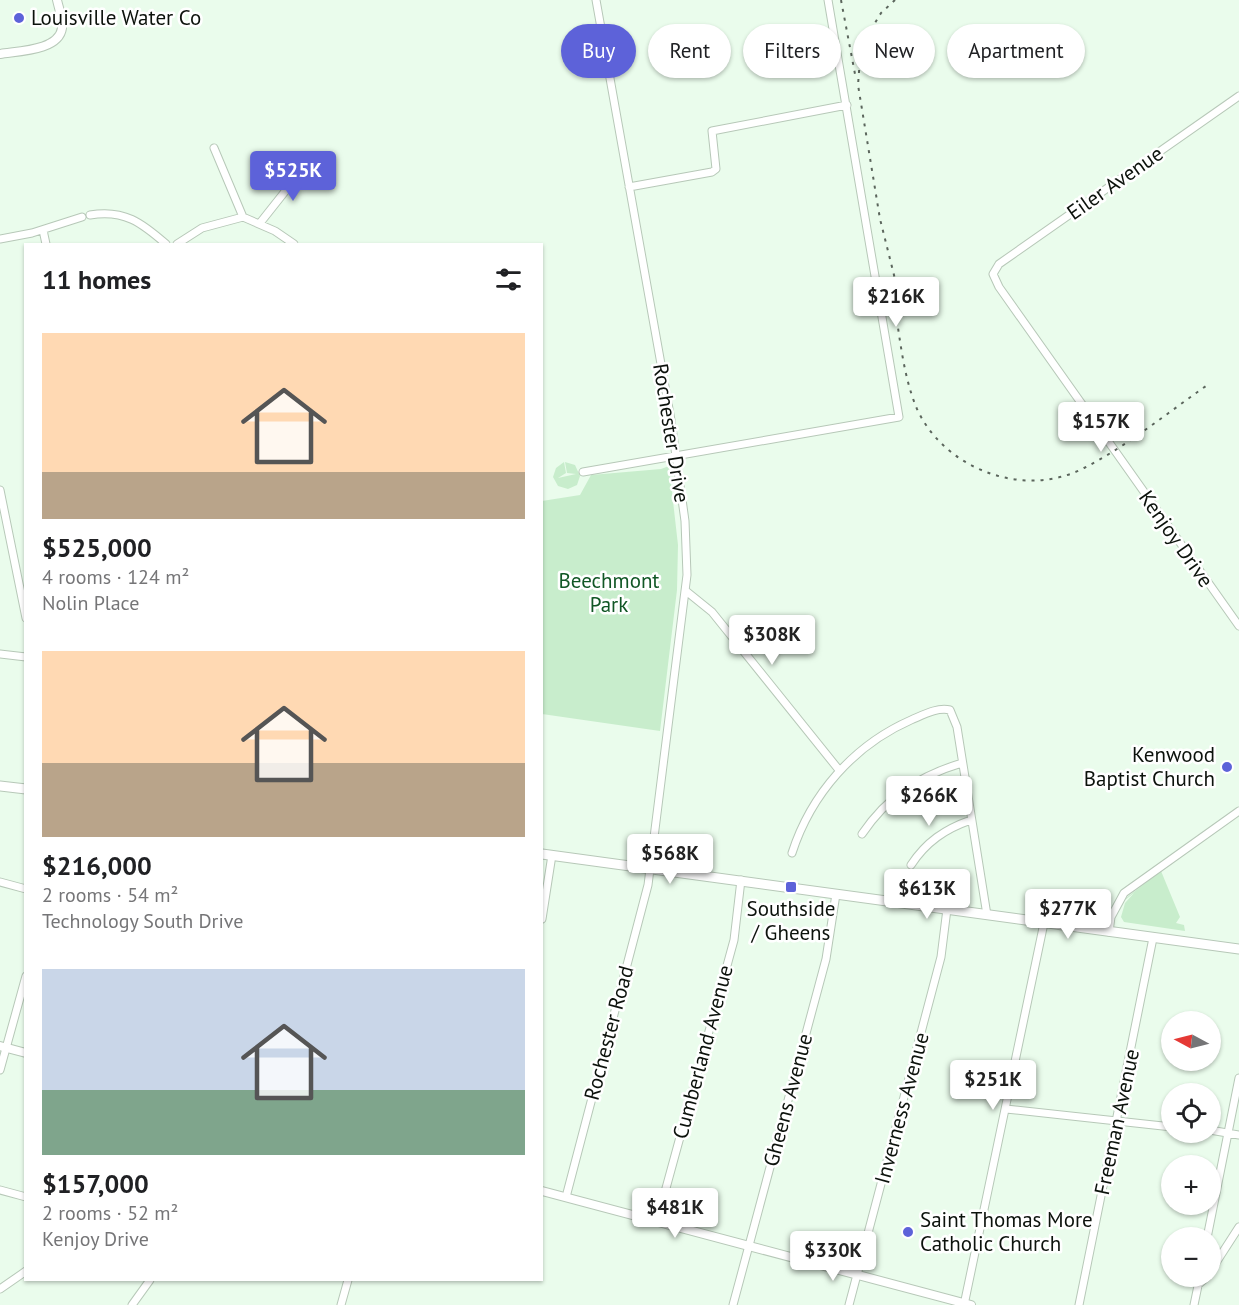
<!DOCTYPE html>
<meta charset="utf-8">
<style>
body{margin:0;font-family:"PT Sans",sans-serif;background:#f2f2f2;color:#202124;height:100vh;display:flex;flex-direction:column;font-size:22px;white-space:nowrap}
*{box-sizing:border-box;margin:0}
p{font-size:20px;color:#757577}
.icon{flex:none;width:33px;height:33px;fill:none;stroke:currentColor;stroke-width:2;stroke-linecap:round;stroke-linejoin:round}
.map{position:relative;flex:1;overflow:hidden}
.details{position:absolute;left:24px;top:243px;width:519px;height:1038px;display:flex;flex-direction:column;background:#fff;border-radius:0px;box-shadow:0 2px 4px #0004}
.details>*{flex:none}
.banner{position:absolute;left:561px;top:24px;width:570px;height:54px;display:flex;gap:12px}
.needle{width:39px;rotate:277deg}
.fabs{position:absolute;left:1161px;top:1011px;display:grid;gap:12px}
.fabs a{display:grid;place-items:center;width:60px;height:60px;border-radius:50%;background:#fff;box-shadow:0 2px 4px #0004;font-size:30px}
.price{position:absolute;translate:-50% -51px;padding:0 14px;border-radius:6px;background:#fff;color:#222;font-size:20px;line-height:39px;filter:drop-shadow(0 2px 3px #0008)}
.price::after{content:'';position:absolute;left:50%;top:36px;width:18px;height:14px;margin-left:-9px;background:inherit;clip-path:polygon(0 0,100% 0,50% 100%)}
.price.active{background:#5d62d9;color:#fff}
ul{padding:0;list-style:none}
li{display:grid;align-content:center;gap:12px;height:318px;padding:0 18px}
li span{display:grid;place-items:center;height:186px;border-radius:0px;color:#555}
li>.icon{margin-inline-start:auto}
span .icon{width:108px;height:108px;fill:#fffc;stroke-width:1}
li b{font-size:26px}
h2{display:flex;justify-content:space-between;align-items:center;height:72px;padding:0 18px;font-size:26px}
.chip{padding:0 21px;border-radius:27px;background:#fff;box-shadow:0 2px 4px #0004;font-size:21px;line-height:54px}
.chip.active{background:#5d62d9;color:#fff}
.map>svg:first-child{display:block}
</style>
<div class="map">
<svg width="1239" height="1305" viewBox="0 0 1239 1305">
<rect width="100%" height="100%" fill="#eafcec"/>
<!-- green -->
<path fill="#c8edcc" d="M564,462L566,473L558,478L576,474L567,473L565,462L575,465L580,476L577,485L568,489L558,486L553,477L556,468Z
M669,466L678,545L677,590L660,731L542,714V501L580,495L591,475L661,469Z
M1161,871L1180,917L1176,923L1184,925L1185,931L1124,922L1121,917L1125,903L1134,893L1125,900L1119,913L1126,898Z"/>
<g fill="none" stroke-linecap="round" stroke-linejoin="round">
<!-- minor casing -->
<g stroke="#b7c8b8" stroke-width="9">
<path id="minor" d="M1239,96L999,264L993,274L999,287L1239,626
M214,148L243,217L275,231L294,244
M629,187L712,172L716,169L712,131L847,105
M90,215C124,209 142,223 166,244
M260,223L306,165
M43,230L46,244
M0,239L32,233L82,217
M177,244L202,228L243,217
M583,472L899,417L828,0
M0,490L26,618
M686,591L712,612L839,770
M0,654L26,657
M862,834C887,797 919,776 962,763
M792,853C811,794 854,745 911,720C923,715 937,707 950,710L957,727L987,915
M911,865C926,842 945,829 971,820
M0,882L26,889
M542,919L552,855
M1109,932L1111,917L1124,893L1239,811
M0,1070L26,976
M1006,1109L1172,1127
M1210,1130L1239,1135
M0,1190L26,1197
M566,1197L648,885L687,575L685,521L671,420L596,0
M657,1221L734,940L741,880
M1207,1238L1239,1078
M1210,1272L1239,1227
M1198,1285L1208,1276
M0,1289L26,1271
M132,1305L150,1280
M341,1305L348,1280
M733,1305L826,959L836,894
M849,1305L941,957L947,909
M964,1305L1044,923
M1079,1305L1153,938
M1194,1305L1200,1276"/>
</g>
<!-- tertiary casing -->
<g stroke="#b7c8b8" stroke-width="10">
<path id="tertiary" d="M0,54C17,51 59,51 62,28C63,19 59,9 57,0
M0,1046L26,1053
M542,1191L971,1305"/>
</g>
<!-- secondary casing -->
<g stroke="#b7c8b8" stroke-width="11">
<path id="secondary" d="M0,786L26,789
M542,854L1239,949"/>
</g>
<!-- minor -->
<use href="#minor" stroke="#fff" stroke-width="7"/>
<!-- tertiary -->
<use href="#tertiary" stroke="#fff" stroke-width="8"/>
<!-- secondary -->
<use href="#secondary" stroke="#fff" stroke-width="9"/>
<!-- rail -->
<path stroke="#5b655c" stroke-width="2" stroke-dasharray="3 6" stroke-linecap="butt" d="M841,0L855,74
M895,0L881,13L869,33L860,59L858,85L880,219L898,291
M894,302C900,337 903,376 917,409C945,470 1025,499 1084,468C1127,446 1166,414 1206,386"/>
</g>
<!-- markers -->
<g fill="#5d62d9" stroke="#fff" stroke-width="2">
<circle cx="19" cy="18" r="6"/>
<circle cx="1227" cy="767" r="6"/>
<rect x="785" y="881" width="12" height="12" rx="3"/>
<circle cx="908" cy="1232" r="6"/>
</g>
<g text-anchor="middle" stroke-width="5" stroke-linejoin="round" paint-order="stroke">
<!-- poi labels -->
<g font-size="21" fill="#0c120c" stroke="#fff" text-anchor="start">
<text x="31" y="25">Louisville Water Co</text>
<text x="1215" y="762" text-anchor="end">Kenwood<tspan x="1215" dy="24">Baptist Church</tspan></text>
<text x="791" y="916" text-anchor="middle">Southside<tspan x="791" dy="24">/ Gheens</tspan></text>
<text x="920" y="1227">Saint Thomas More<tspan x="920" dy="24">Catholic Church</tspan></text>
</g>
<!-- street labels -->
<g font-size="21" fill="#0c120c" stroke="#fff">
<text transform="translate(1115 183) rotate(-35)" y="7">Eiler Avenue</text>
<text transform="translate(671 433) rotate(81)" y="7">Rochester Drive</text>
<text transform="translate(1176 539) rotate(55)" y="7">Kenjoy Drive</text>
<text transform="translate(609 1033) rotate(-75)" y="7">Rochester Road</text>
<text transform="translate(703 1052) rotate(-75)" y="7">Cumberland Avenue</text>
<text transform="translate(788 1100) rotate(-75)" y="7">Gheens Avenue</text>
<text transform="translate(902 1108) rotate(-75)" y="7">Inverness Avenue</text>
<text transform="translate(1117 1122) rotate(-78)" y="7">Freeman Avenue</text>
</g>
<!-- park labels -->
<g font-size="21" fill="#115725" stroke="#fff">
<text x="609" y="588">Beechmont<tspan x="609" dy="24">Park</tspan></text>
</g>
</g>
</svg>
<div class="fabs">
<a><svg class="needle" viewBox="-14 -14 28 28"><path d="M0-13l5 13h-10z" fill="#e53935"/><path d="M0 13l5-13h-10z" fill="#757577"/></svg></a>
<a><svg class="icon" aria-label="locate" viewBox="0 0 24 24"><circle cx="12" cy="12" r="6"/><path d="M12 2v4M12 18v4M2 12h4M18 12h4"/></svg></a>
<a>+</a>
<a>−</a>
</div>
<b class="price active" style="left:293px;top:202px">$525K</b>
<b class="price" style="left:896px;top:328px">$216K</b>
<b class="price" style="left:1101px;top:453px">$157K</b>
<b class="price" style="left:772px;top:666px">$308K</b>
<b class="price" style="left:929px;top:827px">$266K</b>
<b class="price" style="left:670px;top:885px">$568K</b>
<b class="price" style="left:927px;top:920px">$613K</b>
<b class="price" style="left:1068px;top:940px">$277K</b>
<b class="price" style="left:993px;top:1111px">$251K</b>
<b class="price" style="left:675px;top:1239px">$481K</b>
<b class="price" style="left:833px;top:1282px">$330K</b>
<div class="banner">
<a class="chip active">Buy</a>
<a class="chip">Rent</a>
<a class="chip">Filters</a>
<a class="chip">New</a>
<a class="chip">Apartment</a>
</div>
<section class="details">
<h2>11 homes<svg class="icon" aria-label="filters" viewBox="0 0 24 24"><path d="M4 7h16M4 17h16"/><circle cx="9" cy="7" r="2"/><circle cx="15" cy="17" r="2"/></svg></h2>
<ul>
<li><span style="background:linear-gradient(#ffd9b3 75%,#b9a48a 0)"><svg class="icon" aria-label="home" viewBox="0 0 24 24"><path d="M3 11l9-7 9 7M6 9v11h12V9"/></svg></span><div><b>$525,000</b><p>4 rooms · 124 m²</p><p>Nolin Place</p></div></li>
<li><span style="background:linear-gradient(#ffd9b3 60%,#b9a48a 0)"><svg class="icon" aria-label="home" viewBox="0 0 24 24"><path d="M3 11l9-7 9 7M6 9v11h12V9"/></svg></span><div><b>$216,000</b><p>2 rooms · 54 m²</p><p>Technology South Drive</p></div></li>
<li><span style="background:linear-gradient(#c9d6e8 65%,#7fa58c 0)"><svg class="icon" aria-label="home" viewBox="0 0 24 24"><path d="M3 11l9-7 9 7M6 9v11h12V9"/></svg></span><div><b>$157,000</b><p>2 rooms · 52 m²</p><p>Kenjoy Drive</p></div></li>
</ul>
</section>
</div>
